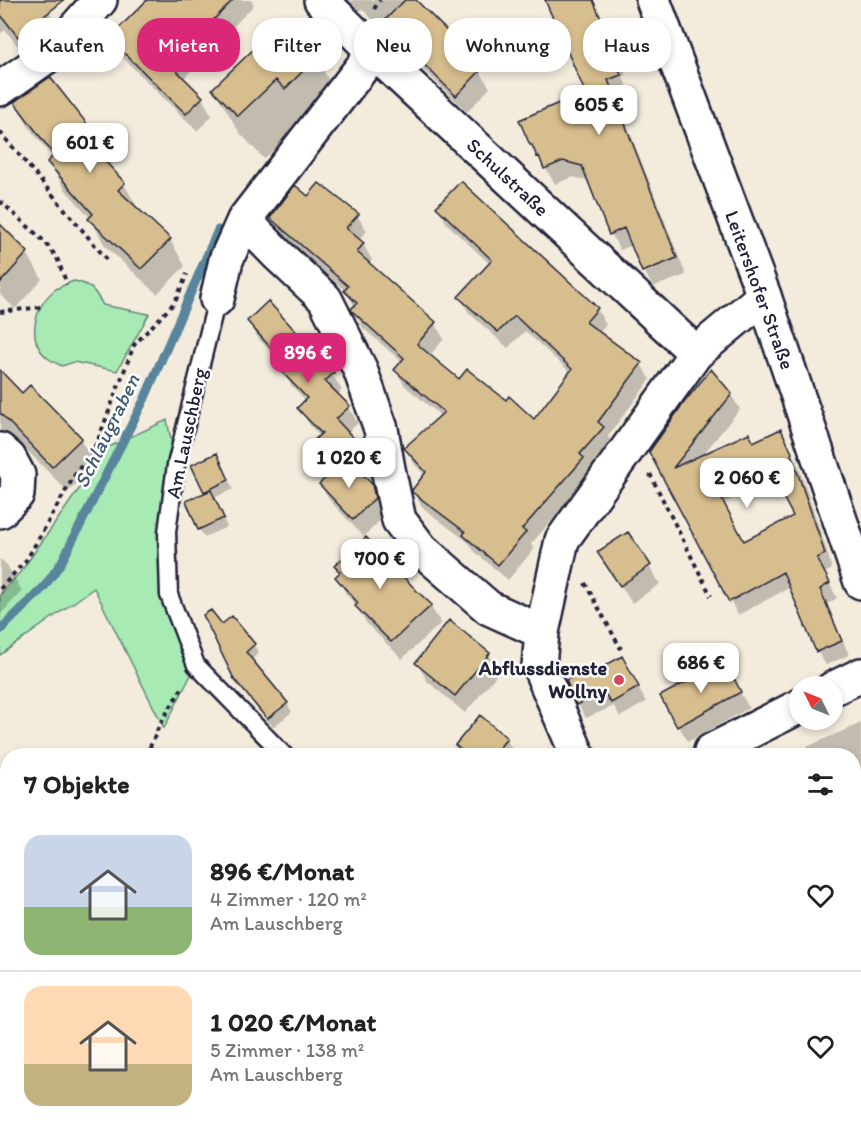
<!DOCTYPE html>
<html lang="de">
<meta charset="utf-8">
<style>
body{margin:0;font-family:Itim,sans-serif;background:#f2f2f2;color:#222;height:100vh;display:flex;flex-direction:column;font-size:22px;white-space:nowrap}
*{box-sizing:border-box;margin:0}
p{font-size:20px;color:#767676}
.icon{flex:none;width:33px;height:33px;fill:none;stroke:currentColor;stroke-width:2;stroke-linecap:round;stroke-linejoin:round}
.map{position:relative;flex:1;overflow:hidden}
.drawer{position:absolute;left:0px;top:748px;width:861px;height:386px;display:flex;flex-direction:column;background:#fff;border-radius:24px 24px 0 0;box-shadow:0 3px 9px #0003}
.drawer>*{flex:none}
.hud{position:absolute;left:18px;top:18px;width:825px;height:54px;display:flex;gap:12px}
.needle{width:39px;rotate:313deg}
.buttons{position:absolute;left:789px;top:676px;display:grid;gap:12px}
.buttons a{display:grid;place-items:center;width:54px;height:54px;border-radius:50%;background:#fff;box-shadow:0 3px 9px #0003;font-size:30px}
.price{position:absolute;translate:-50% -51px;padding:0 14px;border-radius:12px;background:#fff;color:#222;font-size:20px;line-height:39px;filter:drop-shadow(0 2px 3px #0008)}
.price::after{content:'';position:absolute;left:50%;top:36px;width:18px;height:14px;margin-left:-9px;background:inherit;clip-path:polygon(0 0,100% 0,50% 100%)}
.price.on{background:#db2777;color:#fff}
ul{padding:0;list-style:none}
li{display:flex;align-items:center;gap:18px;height:150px;padding:0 24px}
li+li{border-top:2px solid #e0e0e0}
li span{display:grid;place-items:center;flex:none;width:168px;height:120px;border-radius:18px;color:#555}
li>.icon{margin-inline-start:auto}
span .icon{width:72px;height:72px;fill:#fffc;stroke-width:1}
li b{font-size:26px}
h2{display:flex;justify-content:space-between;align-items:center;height:72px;padding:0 24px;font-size:26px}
.pill{padding:0 21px;border-radius:24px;background:#fff;box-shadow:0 3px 9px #0003;font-size:21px;line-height:54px}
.pill.on{background:#db2777;color:#fff}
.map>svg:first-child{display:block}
</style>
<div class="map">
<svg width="861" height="1133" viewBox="0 0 861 1133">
<rect width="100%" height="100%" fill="#f3ecdd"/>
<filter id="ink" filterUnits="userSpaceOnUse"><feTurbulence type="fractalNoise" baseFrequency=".0167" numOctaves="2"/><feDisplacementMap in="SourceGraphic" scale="12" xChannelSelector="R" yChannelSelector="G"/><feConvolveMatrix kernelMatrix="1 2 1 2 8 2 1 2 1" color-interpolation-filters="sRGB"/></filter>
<g filter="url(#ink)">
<!-- green -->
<path fill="#a7eab4" stroke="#648678" stroke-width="1.5" d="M74,281C91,284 95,291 103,305L149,314L117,371L74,362L62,366C58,364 53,362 49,359C25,341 34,305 56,289C62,286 68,283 74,281Z
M167,420L176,465L169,595L196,665L164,728L94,588L0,655V595L22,570L91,472L104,449Z
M7,1052L8,1126L84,1127L90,1133H0V1068Z"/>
<!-- shadow -->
<path fill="#0003" fill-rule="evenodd" d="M0,0H40L49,12L74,55L58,67L42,76L5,30L1,33L0,31Z
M149,0H251L254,5L183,79L202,98L212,116L197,131L121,56L111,38Z
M346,0H350L352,2L353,0H414L445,37L479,70L490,88L467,112L362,9L358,12Z
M547,0H593L626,75L623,77L629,91L616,97L686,275L653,287L644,271L633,245L620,250L611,234L590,181L573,177L555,184L531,144L587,93Z
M290,32L316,58L341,101L302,122L264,159L239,132L214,89L266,53Z
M50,79L87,126L102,152L98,155L124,184L139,210L170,240L185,266L157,294L105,246L91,219L64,188L49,162L53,158L30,129L16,103Z
M461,183L597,309L606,325L599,333L641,364L650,380L608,436L612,444L589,470L592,475L531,544L534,549L508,580L474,551L469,543L423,508L414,492L425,475L415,465L406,449L441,416L405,386L395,370L402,362L363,328L353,309L355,307L346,291L281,234L271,218L308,198L357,215L367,231L359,240L363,244L372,260L369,264L435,323L444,339L429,356L459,381L534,422L571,373L525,331L508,348L469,313L460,297L490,264L447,224L438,208Z
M0,227L27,253L42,279L15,309L0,294Z
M249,321L332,374L342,390L337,395L348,407L358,423L347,433L359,446L369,462L358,472L371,485L382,503L384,516L364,537L331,502L321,485L333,473L322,461L312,445L320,437L309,424L299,408L306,401L291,385L281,369L284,367L258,338Z
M0,372L22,395L80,439L95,465L68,492L15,438L6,447L0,441Z
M731,395L740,409L701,457L753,444L780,431L799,468L827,551L832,569L824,573L837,598L827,604L849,655L826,665L817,651L791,587L738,615L651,453ZM775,479L795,517L744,543L723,503Z
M221,463L233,489L214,498L227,527L204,537L199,529L207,493L193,466Z
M0,559L7,565L22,591L0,615Z
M336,566L430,606L441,623L402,659L367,624L357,606L347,595L336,577L341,574Z
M649,566L660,584L632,603L610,570Z
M449,622L489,654L499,672L465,713L427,681L417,663Z
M222,627L254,645L259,653L251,660L287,703L292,712L273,727L241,688L235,679Z
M622,658L646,702L620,717L614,706L586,718L578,704L585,680Z
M724,663L749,708L688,742L662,697Z
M861,723V776L860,779L861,782V803L854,806V756H786Z
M506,739L516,756H463L457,745Z
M861,852V923L854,927V855Z
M860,946L861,948V1038L854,1020V1006L856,1005L854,998V949Z
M765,1126H778L768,1131Z"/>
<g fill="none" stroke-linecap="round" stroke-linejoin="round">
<!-- stream -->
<path stroke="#58849c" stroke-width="9" d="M0,630L44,587L61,563L144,400L218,230"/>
</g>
<!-- building -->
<path fill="#d7be8e" stroke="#22223b" stroke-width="1.5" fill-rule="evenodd" d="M0,0H64L18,37L0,14Z
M147,0H233L170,64L203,97L186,114L109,38Z
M405,0H416L457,41L454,43L481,70L456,96L382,23Z
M545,0H593L618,59L615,60L621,75L608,80L677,258L642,272L624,228L609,235L582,166L563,161L544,169L539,156L537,157L532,145H530L519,120L585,92Z
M290,30L317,57L285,89L276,80L238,116L212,89L259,44L266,51Z
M50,77L88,125L79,132L125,183L118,190L171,239L141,269L88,219L93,214L47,162L54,155L14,102Z
M461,181L598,308L586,322L642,363L598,422L604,427L580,454L584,458L522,529L526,532L498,565L463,535L465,532L412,492V490L426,472L404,448L444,412L394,370L404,358L352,311L351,309L357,303L344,291L348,286L270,218L295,185L308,196L319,183L359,214L346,228L364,243L357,252L436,322L417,344L459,379L467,369L506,400L509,396L534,419L572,369L515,316L498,332L458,297L492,260L436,207Z
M0,224L28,252L0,283Z
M268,301L334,373L325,381L350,406L336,419L360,445L334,469L310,444L323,432L321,433L297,408L307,398L279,369L285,364L247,321Z
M711,369L732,394L673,468L749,433L753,442L781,429L792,453L791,454L819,535L825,554L817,558L830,583L820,589L842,641L816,652L783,572L729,602L649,452L683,404ZM766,465L793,516L744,541L716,488Z
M0,370L22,393L30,385L82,438L52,467L0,413Z
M217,453L229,480L204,492L191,465Z
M347,458L372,484L375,498L353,520L319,484Z
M211,490L224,518L198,530L186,501Z
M628,532L651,565L620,586L597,552Z
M366,537L417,591L432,605L391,642L355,606L358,603L335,577L340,572L334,566Z
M211,610L222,624L232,616L255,644L246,652L288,703L267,719L234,679L203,615Z
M449,620L490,653L455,696L415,663Z
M622,656L639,687L611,703L604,692L576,705L566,680L582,673L584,678Z
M725,661L741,692L677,727L660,696Z
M480,715L507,738L493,756H469L455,745Z"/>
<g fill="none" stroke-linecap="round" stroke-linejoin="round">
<!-- service casing -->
<g stroke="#22223b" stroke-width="21">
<path id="service" d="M217,299L176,465L167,532L169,595L196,665L285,756"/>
</g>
<!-- minor casing -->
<g stroke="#22223b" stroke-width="38">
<path id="minor" d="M321,0L374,52L696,353
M374,52L244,220L278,255L325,299L360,369L381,429L388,469L399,520L421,549L489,608L542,632
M0,89L56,50L100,0
M217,299L226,260L244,220
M0,450L9,458L18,475L17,494L0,511
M832,689L861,675
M578,756L539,666L542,632L562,540L696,353L764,296
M713,756L711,751L800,706
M854,1100L861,1118"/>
</g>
<!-- tertiary casing -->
<g stroke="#22223b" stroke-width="38">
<path id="tertiary" d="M653,0L764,296L861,582"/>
</g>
<!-- path -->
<path stroke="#22223b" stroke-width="4" stroke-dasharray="4.5 4.5" stroke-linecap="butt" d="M374,9L380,0
M0,132L109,262
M0,201L46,243L57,258L67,284
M0,312L41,307
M650,474L711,596
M585,583L621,649
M0,589L27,559L77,471L91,454L98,440L134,345L175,302L187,274
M146,756L160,724L184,685
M854,843L861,840
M0,1055L8,1039
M598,1126L603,1133"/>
<!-- service -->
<use href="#service" stroke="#fff" stroke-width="16"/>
<!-- minor -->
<use href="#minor" stroke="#fff" stroke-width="33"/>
<!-- tertiary -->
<use href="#tertiary" stroke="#fff" stroke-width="33"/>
</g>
</g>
<!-- markers -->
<circle fill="#d1495b" stroke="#fff" stroke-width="2" cx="619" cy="680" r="6"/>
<g text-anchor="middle" stroke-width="5" stroke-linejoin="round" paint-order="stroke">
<!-- street labels -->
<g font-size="20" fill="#22223b" stroke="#fff">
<text transform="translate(508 177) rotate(43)" y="7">Schulstraße</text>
<text transform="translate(760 290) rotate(70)" y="7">Leitershofer Straße</text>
<text transform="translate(186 433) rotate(-78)" y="7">Am Lauschberg</text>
</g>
<!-- poi labels -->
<g font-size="20" font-weight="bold" fill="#22223b" stroke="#fff" text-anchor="end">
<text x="607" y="675">Abflussdienste<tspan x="607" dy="23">Wollny</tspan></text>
</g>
<!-- water labels -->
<g font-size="21" font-style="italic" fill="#425b73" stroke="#fff">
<text transform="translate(107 431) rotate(-64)" y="7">Schlaugraben</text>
</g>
</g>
</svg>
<div class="buttons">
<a><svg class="needle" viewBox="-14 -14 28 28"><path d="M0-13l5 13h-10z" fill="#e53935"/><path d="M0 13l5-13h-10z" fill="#767676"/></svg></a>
</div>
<b class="price" style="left:599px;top:136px">605 €</b>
<b class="price" style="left:90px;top:174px">601 €</b>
<b class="price on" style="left:308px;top:384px">896 €</b>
<b class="price" style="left:349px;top:489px">1 020 €</b>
<b class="price" style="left:747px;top:509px">2 060 €</b>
<b class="price" style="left:380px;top:590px">700 €</b>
<b class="price" style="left:701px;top:694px">686 €</b>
<div class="hud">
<a class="pill">Kaufen</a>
<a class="pill on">Mieten</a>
<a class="pill">Filter</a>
<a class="pill">Neu</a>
<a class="pill">Wohnung</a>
<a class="pill">Haus</a>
</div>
<section class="drawer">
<h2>7 Objekte<svg class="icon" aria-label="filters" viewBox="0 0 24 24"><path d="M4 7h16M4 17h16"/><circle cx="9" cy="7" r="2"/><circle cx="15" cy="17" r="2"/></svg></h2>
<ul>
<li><span style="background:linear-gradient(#c9d6e8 60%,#8fb573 0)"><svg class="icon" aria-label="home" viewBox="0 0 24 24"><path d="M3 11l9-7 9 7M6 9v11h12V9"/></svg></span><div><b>896 €/Monat</b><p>4 Zimmer · 120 m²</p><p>Am Lauschberg</p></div><svg class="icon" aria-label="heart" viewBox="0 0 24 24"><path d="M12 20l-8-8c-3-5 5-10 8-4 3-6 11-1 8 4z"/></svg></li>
<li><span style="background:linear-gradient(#ffd9b3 65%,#c2b280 0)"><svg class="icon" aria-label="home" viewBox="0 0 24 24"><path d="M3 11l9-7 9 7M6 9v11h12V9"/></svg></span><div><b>1 020 €/Monat</b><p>5 Zimmer · 138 m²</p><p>Am Lauschberg</p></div><svg class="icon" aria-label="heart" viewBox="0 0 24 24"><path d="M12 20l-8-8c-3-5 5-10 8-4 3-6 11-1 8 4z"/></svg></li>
</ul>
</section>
</div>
